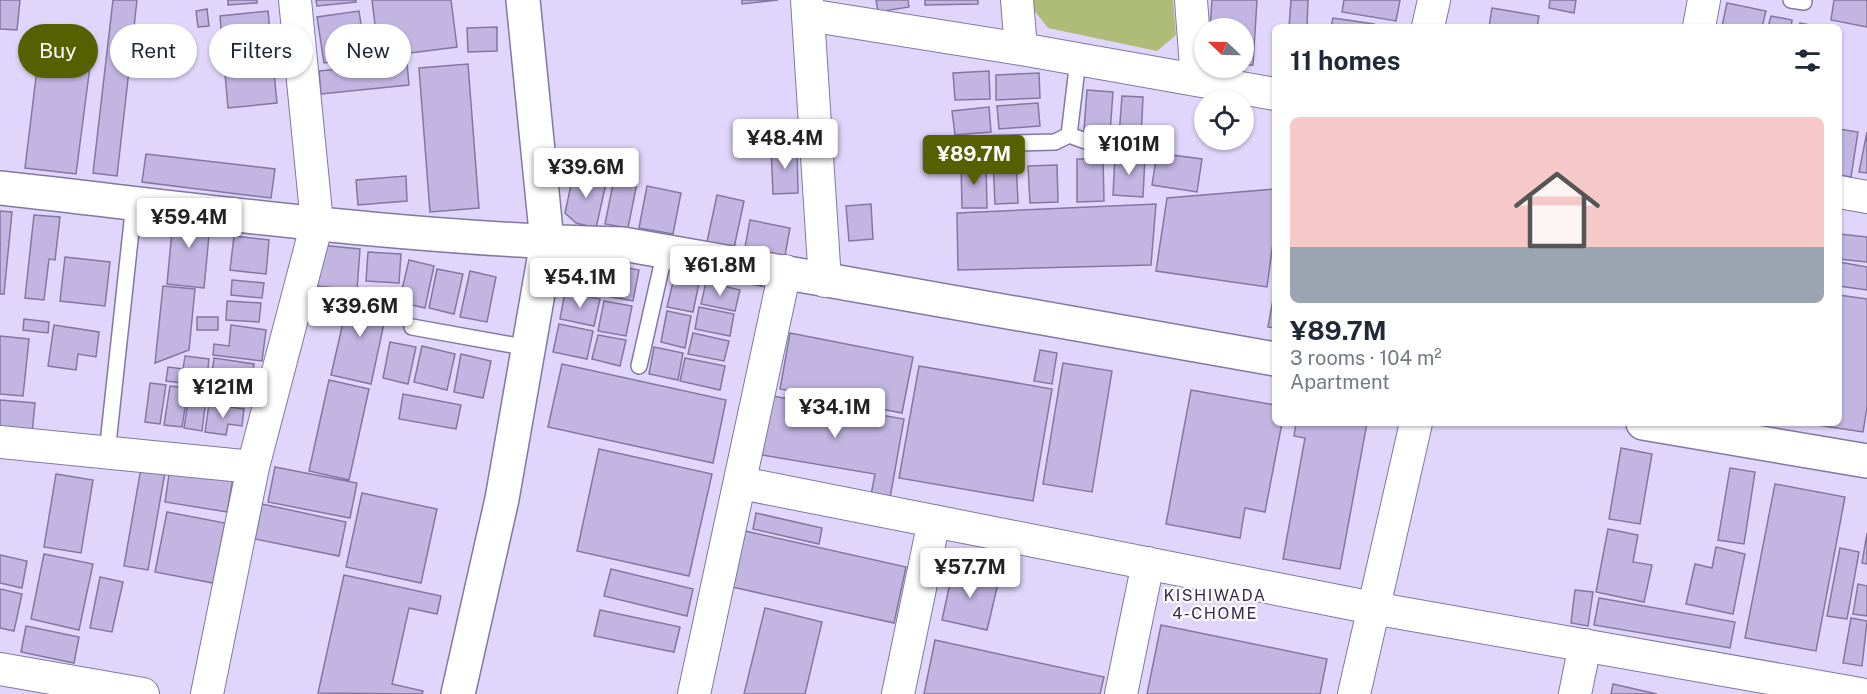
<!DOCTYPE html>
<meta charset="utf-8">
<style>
body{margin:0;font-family:"Public Sans",sans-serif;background:#f6f6f7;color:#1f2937;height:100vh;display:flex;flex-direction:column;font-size:22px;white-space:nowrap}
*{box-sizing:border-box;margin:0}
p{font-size:20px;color:#747a83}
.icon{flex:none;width:33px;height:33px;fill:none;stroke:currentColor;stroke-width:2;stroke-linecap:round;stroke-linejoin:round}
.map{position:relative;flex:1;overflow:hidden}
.sheet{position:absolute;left:1272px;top:24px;width:570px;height:402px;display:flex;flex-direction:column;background:#fff;border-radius:9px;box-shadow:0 2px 4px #0004}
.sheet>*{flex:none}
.banner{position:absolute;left:18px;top:24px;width:570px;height:54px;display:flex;gap:12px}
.needle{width:39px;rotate:292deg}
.controls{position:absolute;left:1194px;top:18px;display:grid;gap:12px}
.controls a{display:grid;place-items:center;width:60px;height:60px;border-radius:50%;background:#fff;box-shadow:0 2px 4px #0004;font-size:30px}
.price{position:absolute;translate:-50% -51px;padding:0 14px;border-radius:6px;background:#fff;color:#222;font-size:20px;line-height:39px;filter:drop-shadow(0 2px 3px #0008)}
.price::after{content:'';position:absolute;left:50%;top:36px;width:18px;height:14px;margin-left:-9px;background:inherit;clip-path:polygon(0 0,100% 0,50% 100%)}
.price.on{background:#556000;color:#fff}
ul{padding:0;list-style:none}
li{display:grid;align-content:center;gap:12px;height:318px;padding:0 18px}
li span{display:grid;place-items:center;height:186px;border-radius:9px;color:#555}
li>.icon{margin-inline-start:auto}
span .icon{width:108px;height:108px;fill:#fffc;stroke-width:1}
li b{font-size:26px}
h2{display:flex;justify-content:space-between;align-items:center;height:72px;padding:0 18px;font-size:26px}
.tag{padding:0 21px;border-radius:27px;background:#fff;box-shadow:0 2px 4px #0004;font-size:21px;line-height:54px}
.tag.on{background:#556000;color:#fff}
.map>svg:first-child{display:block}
</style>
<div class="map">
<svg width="1867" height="694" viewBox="0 0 1867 694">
<rect width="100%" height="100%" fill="#e0d6fb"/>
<!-- green -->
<path fill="#aebc77" d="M1032,0H1173L1176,35L1157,51L1048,28L1033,9Z"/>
<!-- building -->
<path fill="#c2b5e2" stroke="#8377a1" stroke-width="1.5" d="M0,0H20L17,30L0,29Z
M113,0H137L117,176L93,173Z
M228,0H257V3L228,5Z
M316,0H356V2L317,6Z
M372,0H451L457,47L379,57Z
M742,0H778L742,4Z
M876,0H908L909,7L878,12Z
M925,0H978V4L925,5Z
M1212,0H1257L1253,65H1244V28H1210Z
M1291,0H1308L1307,27H1289Z
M1344,0H1400L1396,21L1342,12Z
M1550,0H1576L1574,13L1549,8Z
M1834,0H1867V27L1831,20Z
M1727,3L1766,11L1762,27L1722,26Z
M1492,8L1539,16L1537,27H1489Z
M207,9L209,26L198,27L196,11Z
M268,11L277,103L228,108L220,16Z
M359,11L366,57L324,63L317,17Z
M1771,16L1792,20L1791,27H1768Z
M1333,18L1374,24V27H1331Z
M1800,23L1820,27H1799Z
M497,27V51L468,52L467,28Z
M40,44L92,51L76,174L25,168Z
M407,63L409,85L321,94L319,71Z
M468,64L479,208L430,212L419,68Z
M989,71L990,99L955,100L953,73Z
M1039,73L1040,98L996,100V75Z
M1087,90L1113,92L1110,133L1084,130Z
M1122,96L1143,97L1141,138L1119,136Z
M1038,103L1040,126L999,129L997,106Z
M989,107L991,132L955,135L952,111Z
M1839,129L1858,132L1851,177L1839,175Z
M1867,132V173L1859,172Z
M797,146L798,193L773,194L771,147Z
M1157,153L1202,159L1197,192L1152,185Z
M146,154L275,169L271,198L142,182Z
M1115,155L1145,157L1143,197L1113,195Z
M1016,159L1018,203L995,204L993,160Z
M1077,159H1103L1104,201L1077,202Z
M986,163L987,208H962L961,164Z
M1057,165L1058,202L1030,203L1028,166Z
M574,171L607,179L596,228L576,223L565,213Z
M406,176L407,201L358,205L356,180Z
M614,179L637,183L628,228L605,224Z
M647,186L681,193L673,234L639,228Z
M1275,189V228L1267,287L1156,271L1167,198Z
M717,195L744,201L734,248L707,242Z
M871,204L873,239L849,241L846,206Z
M1156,204L1151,265L958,270L957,213Z
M174,210L211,214L204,288L167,284Z
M0,211L12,212L4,294H0Z
M34,215L60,217L55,260L49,259L44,300L25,298Z
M750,220L790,228L784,261L744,253Z
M1840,234L1867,237V262L1839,259Z
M234,236L269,240L266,274L230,270Z
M320,245L360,249L357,290L316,286Z
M368,252L401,254L399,283L366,281Z
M65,257L110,262L105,306L60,301Z
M586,259L608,264L601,295L566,288L570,270L583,273Z
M409,260L434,266L425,308L399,302Z
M1839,262L1867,267V290L1839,286Z
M612,265L639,270L633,301L606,296Z
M437,269L463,274L454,314L429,308Z
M470,271L496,277L487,322L460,317Z
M674,278L699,283L693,312L667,307Z
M232,280L264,283L262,298L231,295Z
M706,282L740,290L735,311L701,304Z
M163,286L195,289L189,350L155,363Z
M1275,288V328L1268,327Z
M350,292L389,300L371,384L331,375Z
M565,292L600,299L594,326L560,319Z
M1839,295L1867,299V407L1863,432L1804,423H1839Z
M227,301L261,303L259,322L226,320Z
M604,301L632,306L626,336L598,331Z
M699,307L734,314L730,336L695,329Z
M667,311L691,316L685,348L661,342Z
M197,317H218V330H197Z
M24,319L49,322L48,333L23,330Z
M559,324L593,331L587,359L553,352Z
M54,325L99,332L96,357L78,354L76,370L48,366Z
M231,325L266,330L262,361L213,355L214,344L229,346Z
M693,333L729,341L724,361L688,354Z
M790,333L913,357L902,413L780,389Z
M598,335L626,340L620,366L592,359Z
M0,336L29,339L23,396L0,394Z
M390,342L416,347L408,384L383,378Z
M422,346L455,354L447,390L414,382Z
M654,347L683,353L678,380L649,374Z
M1040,350L1057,353L1052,384L1034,381Z
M461,354L491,361L483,398L454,392Z
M185,356L209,359L206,386L166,381L168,367L183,369Z
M214,358L254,364L251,385L211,379Z
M685,358L725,366L720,390L680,381Z
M1063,363L1112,371L1092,492L1043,484Z
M562,364L726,400L713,463L548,427Z
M919,366L1052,389L1033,501L899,478Z
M329,380L369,389L349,480L309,471Z
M150,383L166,385L160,424L145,422Z
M211,384L249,389L247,406L209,400Z
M170,386L188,388L182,427L164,425Z
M190,388L207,391L202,431L184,428Z
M1191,390L1275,405V423H1282L1265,512L1245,508L1240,538L1166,524Z
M403,394L461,405L456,429L399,419Z
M772,396L904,419L890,498L871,495L875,474L762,455Z
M0,400L35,403L32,434L0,431Z
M209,404L244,409L242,426L228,424L226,435L205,432Z
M1296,423H1367L1340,569L1283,559L1305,438L1294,436Z
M1621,448L1652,454L1640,524L1609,519Z
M599,449L712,474L689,576L577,551Z
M275,467L357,483L350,518L268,502Z
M141,468L165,472L148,570L124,566Z
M170,468L233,478L227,512L165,502Z
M1730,468L1755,472L1744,544L1718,540Z
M56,474L93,480L81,553L44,547Z
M1775,484L1845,497L1816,651L1745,638Z
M362,493L437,509L421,583L346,567Z
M262,504L346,522L339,556L255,539Z
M167,512L225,523L213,583L155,572Z
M756,513L822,528L819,544L753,529Z
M1608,529L1638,535L1633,562L1652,565L1644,602L1596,592Z
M745,531L906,567L894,623L732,587Z
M1867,533V564L1862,563Z
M1716,547L1745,554L1733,614L1686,604L1695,564L1712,568Z
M1840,548L1859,552L1847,619L1827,616Z
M44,554L93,564L79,630L31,619Z
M0,555L27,561L22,588L0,583Z
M611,569L693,589L687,616L604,596Z
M953,569L999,579L987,630L942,620Z
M344,575L441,596L437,614L409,608L392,684L423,691L422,694L318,693Z
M100,577L123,582L112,632L90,628Z
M1858,584L1867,586V616L1853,614Z
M0,589L22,594L14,631L0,628Z
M1575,590L1593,592L1588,626L1571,623Z
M1599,598L1735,622L1730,648L1594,625Z
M765,608L822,622L805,694H744Z
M600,610L680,627L674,652L594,636Z
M1851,618L1867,621L1862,666L1843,663Z
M1161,625L1327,659L1320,694H1147Z
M26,626L79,637L74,663L21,652Z
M935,640L1104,677L1100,694H924Z
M1613,684L1657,694H1611Z"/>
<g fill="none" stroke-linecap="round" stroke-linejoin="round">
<!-- service casing -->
<g stroke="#8377a1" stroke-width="18">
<path id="service" d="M1791,0L1804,2
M1069,135L1105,148
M980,144L1055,142L1069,135L1078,60
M412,327L529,348
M639,366L665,251
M107,453L134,203"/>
</g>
<!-- minor casing -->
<g stroke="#8377a1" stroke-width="34">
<path id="minor" d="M807,0L825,281
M1017,0L1021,49
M1191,0L1197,80
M808,15L1021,49L1275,94
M1428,27L1434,0
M1699,27L1704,0
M1839,192L1867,197
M0,442L253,467
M741,483L1373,608L1860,694
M0,669L143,694
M207,694L253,467L317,223L295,0
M694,694L785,271
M898,694L934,521
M1121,694L1148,563
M1354,694L1416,423
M1575,694L1585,645"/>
</g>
<!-- tertiary casing -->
<g stroke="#8377a1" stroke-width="36">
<path id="tertiary" d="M0,188C207,211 415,240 623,244L1275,359
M1643,423L1867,461
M458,694L502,499L547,242L523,0"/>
</g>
<!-- service -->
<use href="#service" stroke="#fff" stroke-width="15"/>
<!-- minor -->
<use href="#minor" stroke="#fff" stroke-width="32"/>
<!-- tertiary -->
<use href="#tertiary" stroke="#fff" stroke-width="33"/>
</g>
<g text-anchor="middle" stroke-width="4.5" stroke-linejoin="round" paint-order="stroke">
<!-- neighbourhood labels -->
<g font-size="16" letter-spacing="1.5" fill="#362b4f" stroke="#fdfdfd">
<text x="1215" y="601">KISHIWADA<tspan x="1215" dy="18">4-CHOME</tspan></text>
</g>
</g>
</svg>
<div class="controls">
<a><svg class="needle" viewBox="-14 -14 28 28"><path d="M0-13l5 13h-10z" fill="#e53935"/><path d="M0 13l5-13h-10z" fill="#747a83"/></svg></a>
<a><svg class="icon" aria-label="locate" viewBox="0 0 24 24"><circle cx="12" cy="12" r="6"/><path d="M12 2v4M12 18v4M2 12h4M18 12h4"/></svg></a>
</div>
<b class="price" style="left:785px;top:170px">¥48.4M</b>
<b class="price" style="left:1129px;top:176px">¥101M</b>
<b class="price on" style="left:974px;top:186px">¥89.7M</b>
<b class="price" style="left:586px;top:199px">¥39.6M</b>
<b class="price" style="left:189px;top:249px">¥59.4M</b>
<b class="price" style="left:720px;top:297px">¥61.8M</b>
<b class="price" style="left:580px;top:309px">¥54.1M</b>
<b class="price" style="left:360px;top:338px">¥39.6M</b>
<b class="price" style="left:223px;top:419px">¥121M</b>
<b class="price" style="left:835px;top:439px">¥34.1M</b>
<b class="price" style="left:970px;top:599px">¥57.7M</b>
<div class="banner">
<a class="tag on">Buy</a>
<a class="tag">Rent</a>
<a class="tag">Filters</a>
<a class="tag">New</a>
</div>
<section class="sheet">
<h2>11 homes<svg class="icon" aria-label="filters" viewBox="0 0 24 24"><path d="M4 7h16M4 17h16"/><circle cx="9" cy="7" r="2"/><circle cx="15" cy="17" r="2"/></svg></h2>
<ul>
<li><span style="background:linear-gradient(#f6c9c9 70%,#9aa5b1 0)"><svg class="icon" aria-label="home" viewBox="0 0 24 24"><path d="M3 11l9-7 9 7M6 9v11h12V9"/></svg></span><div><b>¥89.7M</b><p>3 rooms · 104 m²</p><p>Apartment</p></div></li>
</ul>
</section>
</div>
